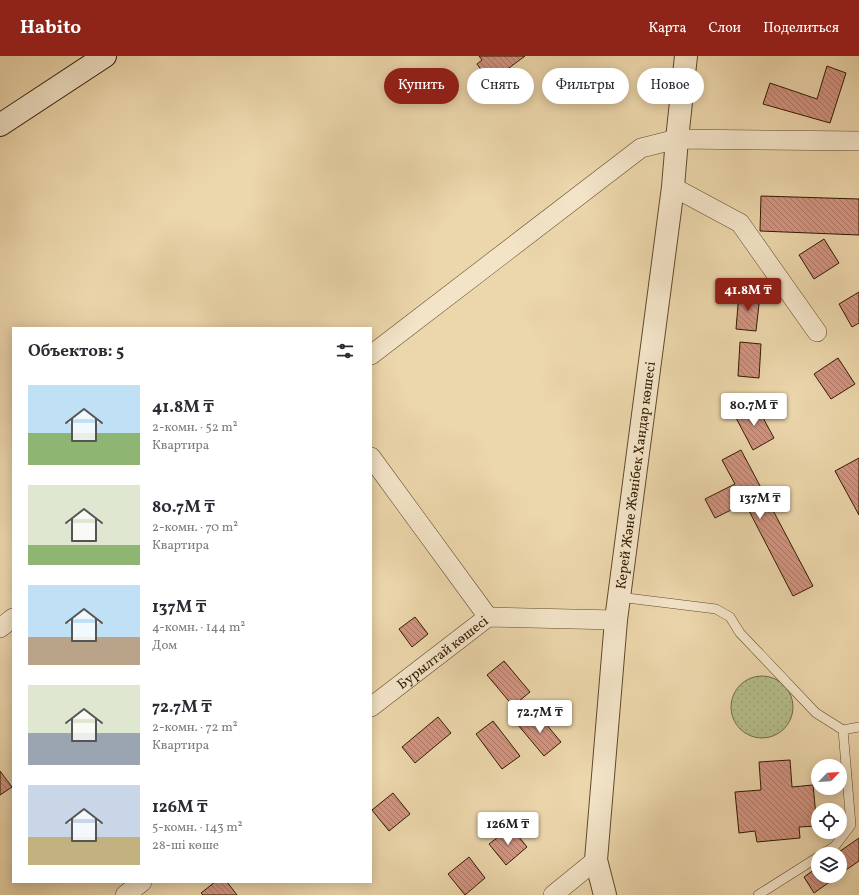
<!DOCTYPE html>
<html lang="ru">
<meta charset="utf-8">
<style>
body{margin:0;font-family:Vollkorn,serif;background:#f7f7f7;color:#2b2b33;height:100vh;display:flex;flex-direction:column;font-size:15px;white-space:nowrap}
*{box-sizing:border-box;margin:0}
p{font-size:13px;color:#7c7c81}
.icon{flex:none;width:22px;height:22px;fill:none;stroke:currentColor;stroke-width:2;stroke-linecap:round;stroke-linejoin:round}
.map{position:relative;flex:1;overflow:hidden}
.side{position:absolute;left:12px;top:271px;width:360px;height:556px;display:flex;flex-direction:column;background:#fff;border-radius:0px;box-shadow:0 2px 10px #0003}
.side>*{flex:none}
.hud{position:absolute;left:384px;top:12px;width:380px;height:36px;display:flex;gap:8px}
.needle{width:26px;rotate:65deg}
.fabs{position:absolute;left:811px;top:703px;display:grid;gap:8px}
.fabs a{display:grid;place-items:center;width:36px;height:36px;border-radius:50%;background:#fff;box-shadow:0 2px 10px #0003;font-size:20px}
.price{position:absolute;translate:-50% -34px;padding:0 9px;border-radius:4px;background:#fff;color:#222;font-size:13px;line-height:26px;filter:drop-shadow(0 1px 2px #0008)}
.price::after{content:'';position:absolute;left:50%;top:24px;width:12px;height:9px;margin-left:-6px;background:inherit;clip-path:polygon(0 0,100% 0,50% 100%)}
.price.on{background:#8f2418;color:#fff}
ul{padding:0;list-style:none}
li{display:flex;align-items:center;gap:12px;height:100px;padding:0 16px}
li span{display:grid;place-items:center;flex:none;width:112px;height:80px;border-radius:0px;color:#555}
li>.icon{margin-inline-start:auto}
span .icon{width:48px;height:48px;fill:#fffc;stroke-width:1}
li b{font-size:17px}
h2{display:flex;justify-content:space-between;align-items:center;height:48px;padding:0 16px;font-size:17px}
.chip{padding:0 14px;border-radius:18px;background:#fff;box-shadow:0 2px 10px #0003;font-size:14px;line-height:36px}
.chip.on{background:#8f2418;color:#fff}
header{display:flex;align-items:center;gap:24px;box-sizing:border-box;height:56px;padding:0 20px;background:#8f2418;color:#fff}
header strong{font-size:19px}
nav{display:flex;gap:22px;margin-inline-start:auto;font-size:14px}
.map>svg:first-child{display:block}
</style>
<header>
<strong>Habito</strong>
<nav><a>Карта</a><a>Слои</a><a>Поделиться</a></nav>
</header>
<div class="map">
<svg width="859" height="839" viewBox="0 0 859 839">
<defs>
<pattern id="grass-dots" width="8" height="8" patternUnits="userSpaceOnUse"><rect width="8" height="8" fill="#b5be8b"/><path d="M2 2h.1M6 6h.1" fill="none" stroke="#9ca376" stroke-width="1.8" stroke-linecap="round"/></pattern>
<pattern id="building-back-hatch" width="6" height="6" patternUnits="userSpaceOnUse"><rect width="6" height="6" fill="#d39481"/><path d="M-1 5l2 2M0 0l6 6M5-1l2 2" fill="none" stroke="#ac7867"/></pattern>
</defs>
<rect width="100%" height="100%" fill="#ecd6ab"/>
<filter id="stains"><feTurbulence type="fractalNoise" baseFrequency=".005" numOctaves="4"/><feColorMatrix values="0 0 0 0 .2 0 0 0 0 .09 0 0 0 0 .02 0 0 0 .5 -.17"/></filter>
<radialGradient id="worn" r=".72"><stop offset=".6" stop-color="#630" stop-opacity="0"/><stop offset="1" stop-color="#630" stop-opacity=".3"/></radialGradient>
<!-- grass -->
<path fill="url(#grass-dots)" stroke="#736c46" d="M731 651a31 31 0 1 1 62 0a31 31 0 1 1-62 0Z"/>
<!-- building -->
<path fill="url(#building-back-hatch)" stroke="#311a00" d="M479,0H525L490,26L477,8L482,4Z
M827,10L846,17L830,67L763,48L770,27L817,43Z
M761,140L859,143V179L760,175Z
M824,183L839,207L814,223L799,199Z
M859,236V267L852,271L839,248Z
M739,237L760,239L756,275L736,273Z
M740,286L761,288L759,322L738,320Z
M838,302L855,328L831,343L814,318Z
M756,349L774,382L753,394L735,360Z
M741,394L813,530L793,540L745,447L715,462L705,443L735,428L722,404Z
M859,402V459L835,415Z
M415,561L428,578L412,591L399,573Z
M504,605L530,636L513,650L487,619Z
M535,655L561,686L544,700L518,669Z
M438,661L451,677L415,707L402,691Z
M493,665L520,700L502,713L476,678Z
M790,704L792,731L813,729L817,770L799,771L800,782L757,786L755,775L739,777L735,736L761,734L759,706Z
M0,715L12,731L0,739Z
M393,737L410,758L389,775L372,754Z
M511,771L527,791L506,809L489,788Z
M859,782V805L840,818V798H836Z
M469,801L485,822L465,839L448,818Z
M818,811V820H838L814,837L804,821Z
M215,826H227L237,839H203L201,837Z"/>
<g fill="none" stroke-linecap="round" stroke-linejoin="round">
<!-- service casing -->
<g stroke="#60492b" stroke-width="10">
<path id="service" d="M619,541L716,553L730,561L740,577L816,657L843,674L859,671
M823,798L835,790L851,769L843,674
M758,839L818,801"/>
</g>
<!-- minor casing -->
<g stroke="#60492b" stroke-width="20">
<g id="minor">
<path d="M673,131L740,167L817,276"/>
<path d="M371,299L641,92L677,83L859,85"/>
<path d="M371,401L488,561"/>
<path d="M0,572L13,562"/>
<path id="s1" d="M371,651L488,561L616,564"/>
<path d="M125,839L142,826"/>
<path d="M553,839L596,804"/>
</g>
</g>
<!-- tertiary casing -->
<g stroke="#60492b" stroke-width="24">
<g id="tertiary">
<path id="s2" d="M605,839L596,804L616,564L673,131L677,83L686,0"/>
</g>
</g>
<!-- secondary casing -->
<g stroke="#311a00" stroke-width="24">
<path id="secondary" d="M0,69L105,0"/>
</g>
<!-- service -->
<use href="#service" stroke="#f3e4c8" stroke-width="9"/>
<!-- minor -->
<use href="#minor" stroke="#f3e4c8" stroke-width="19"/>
<!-- tertiary -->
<use href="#tertiary" stroke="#f3e4c8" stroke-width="22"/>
<!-- secondary -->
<use href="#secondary" stroke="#f3e4c8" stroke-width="22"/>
</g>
<g text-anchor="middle" stroke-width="3" stroke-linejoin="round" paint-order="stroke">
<!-- street labels -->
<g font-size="14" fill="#311a00" stroke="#f3e4c8">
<text dy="5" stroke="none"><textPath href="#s2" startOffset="423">Керей Және Жәнібек Хандар көшесі</textPath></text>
<text dy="5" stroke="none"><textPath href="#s1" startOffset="90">Бурылтай көшесі</textPath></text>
</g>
</g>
<rect width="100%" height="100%" filter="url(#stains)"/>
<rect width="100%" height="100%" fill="url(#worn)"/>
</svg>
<div class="fabs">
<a><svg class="needle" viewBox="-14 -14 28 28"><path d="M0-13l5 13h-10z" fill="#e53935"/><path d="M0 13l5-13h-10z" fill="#7c7c81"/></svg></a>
<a><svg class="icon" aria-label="locate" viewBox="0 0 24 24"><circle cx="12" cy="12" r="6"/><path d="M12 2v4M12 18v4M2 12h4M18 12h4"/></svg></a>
<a><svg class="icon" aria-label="layers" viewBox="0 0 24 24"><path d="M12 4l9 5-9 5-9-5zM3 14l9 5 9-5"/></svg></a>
</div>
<b class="price on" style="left:748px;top:256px">41.8M ₸</b>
<b class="price" style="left:754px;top:371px">80.7M ₸</b>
<b class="price" style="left:760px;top:464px">137M ₸</b>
<b class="price" style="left:540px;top:678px">72.7M ₸</b>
<b class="price" style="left:508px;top:790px">126M ₸</b>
<div class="hud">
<a class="chip on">Купить</a>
<a class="chip">Снять</a>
<a class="chip">Фильтры</a>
<a class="chip">Новое</a>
</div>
<section class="side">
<h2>Объектов: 5<svg class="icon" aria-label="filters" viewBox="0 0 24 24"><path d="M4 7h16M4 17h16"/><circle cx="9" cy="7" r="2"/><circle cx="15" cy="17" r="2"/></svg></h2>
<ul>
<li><span style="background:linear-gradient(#bfe0f5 60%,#8fb573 0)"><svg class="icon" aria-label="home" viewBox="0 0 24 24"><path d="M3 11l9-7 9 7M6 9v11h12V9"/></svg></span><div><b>41.8M ₸</b><p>2-комн. · 52 m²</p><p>Квартира</p></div></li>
<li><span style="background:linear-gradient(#dfe7d0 75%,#8fb573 0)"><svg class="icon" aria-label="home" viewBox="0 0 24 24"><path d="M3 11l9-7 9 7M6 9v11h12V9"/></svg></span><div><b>80.7M ₸</b><p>2-комн. · 70 m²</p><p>Квартира</p></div></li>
<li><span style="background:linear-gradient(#bfe0f5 65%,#b9a48a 0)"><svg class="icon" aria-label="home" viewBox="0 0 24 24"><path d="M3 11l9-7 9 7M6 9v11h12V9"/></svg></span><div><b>137M ₸</b><p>4-комн. · 144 m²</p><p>Дом</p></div></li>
<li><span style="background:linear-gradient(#dfe7d0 60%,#9aa5b1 0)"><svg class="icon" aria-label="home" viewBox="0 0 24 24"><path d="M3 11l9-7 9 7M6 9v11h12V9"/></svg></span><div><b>72.7M ₸</b><p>2-комн. · 72 m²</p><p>Квартира</p></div></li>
<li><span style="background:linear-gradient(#c9d6e8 65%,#c2b280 0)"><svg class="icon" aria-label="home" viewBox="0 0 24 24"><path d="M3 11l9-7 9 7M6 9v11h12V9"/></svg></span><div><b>126M ₸</b><p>5-комн. · 143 m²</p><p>28-ші көше</p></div></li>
</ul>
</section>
</div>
